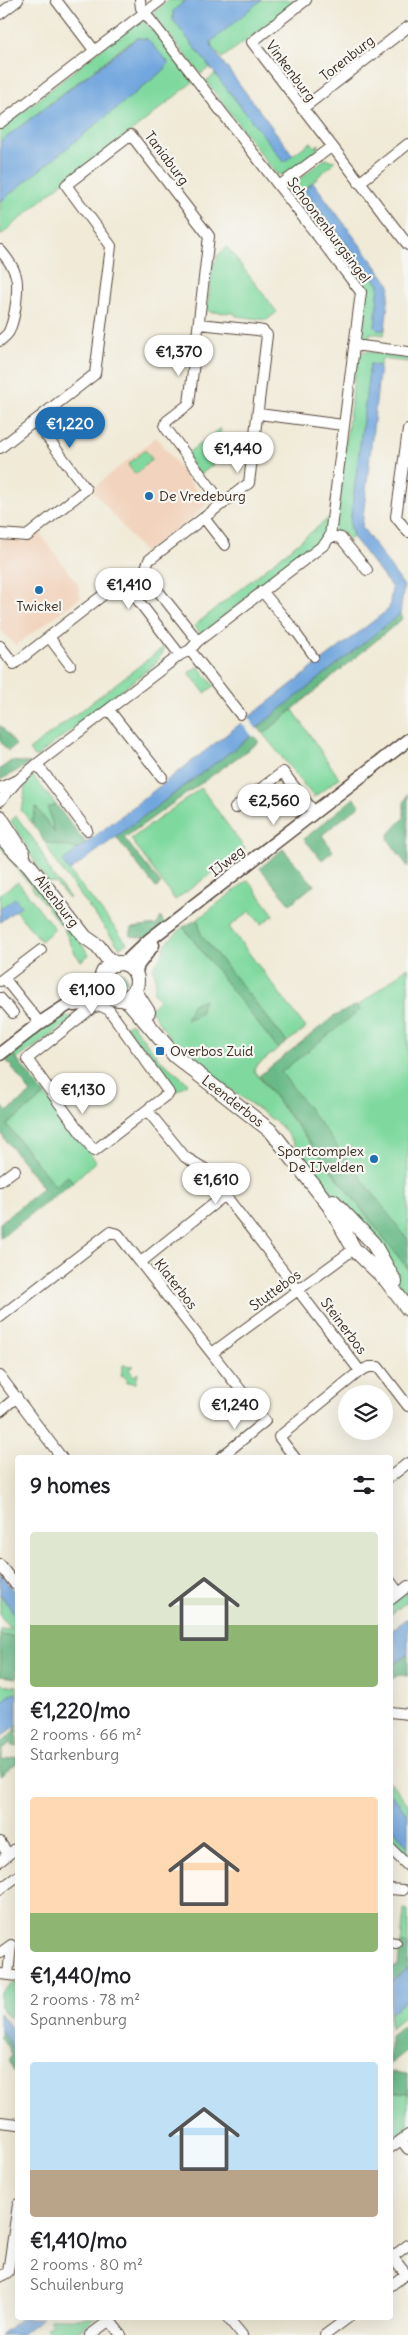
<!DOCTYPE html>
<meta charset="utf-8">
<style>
body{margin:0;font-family:Delius,sans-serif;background:#f6f6f6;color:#202124;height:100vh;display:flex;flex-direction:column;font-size:19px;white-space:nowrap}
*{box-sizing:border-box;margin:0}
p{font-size:16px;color:#757577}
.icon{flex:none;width:28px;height:28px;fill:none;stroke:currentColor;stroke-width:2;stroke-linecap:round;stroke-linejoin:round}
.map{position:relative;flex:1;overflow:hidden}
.panel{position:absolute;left:15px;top:1455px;width:378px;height:865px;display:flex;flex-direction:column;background:#fff;border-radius:5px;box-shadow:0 5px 20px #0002}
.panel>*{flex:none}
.fabs{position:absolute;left:338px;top:1385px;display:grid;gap:10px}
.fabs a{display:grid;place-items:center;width:55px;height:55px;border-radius:50%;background:#fff;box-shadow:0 5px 20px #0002;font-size:25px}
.price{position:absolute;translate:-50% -42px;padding:0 11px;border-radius:18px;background:#fff;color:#222;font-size:16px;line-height:32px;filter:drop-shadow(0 1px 2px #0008)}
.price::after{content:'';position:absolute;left:50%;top:30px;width:15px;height:11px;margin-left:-8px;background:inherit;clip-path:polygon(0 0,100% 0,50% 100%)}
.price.active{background:#1f6fb2;color:#fff}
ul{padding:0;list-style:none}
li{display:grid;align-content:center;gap:10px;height:265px;padding:0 15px}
li span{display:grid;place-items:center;height:155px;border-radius:5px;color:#555}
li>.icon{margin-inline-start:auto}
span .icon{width:90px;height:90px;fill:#fffc;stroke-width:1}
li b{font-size:21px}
h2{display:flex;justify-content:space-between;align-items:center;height:60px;padding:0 15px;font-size:21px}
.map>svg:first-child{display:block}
</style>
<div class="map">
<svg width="408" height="2335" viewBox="0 0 408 2335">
<rect width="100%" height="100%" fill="#f6f6f2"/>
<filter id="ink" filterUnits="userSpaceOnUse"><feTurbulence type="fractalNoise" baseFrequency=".02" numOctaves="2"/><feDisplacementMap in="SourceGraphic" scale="10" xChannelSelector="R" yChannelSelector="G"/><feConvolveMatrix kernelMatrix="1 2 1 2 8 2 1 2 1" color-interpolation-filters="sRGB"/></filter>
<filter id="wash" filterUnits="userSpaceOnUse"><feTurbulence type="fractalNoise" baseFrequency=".0096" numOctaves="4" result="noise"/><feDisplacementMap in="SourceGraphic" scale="20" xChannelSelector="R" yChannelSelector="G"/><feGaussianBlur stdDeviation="1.12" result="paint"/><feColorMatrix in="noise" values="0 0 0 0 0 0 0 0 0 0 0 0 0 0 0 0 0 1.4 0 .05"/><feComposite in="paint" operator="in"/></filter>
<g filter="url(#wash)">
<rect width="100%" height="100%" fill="#f0ead7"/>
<!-- built -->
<path fill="#f2d4be" d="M156,437L206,503L194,517L144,553L92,489Z
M38,531L77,583L81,597L15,646L0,628V538L25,542Z"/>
<!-- green -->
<path fill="#7fd99f" stroke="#5d825e" d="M169,0H186L173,11V20L210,67L201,74L155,18L153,13Z
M227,0H301L222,58L212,48L211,42Z
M141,17L194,81L136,128L63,182L0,236V189L147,39L137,38L126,45L0,142V130Z
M215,74L284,161L311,142L315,147L319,144L318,149L286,175L276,174L206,81Z
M325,159L335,161L304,190L379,285L375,327L378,330H385L384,335L370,333L369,340H364L360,335L364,291L291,194L293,184Z
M227,247L277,312L267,320L236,316L234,313L210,312L207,310L213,263L218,259L217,256Z
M364,351L406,358L408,362L381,359L380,366L370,364L350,524L353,537L349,540L343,533H334L357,357Z
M221,428L214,464L200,475L185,455Z
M143,451H146L152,459L138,473H134L128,465Z
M329,518L327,532L317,542L201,634L194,626Z
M164,647V651L155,664L39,755L35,758L29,750Z
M198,666L214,686L205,693L189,673Z
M293,710L339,778L314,797L263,734Z
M33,776L56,805L48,809L55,835L36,807L32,823L21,810L24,801L25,782Z
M201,788L245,849L175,900L131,839Z
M16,816L39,847L50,872L70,898L69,899L55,883L48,882C33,863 25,841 11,821Z
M0,840L65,920L60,924L0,846Z
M45,842L78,849L64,860L63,863L127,943L120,948L56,863Z
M248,880L274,915L261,924L250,911L229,927L306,1028L287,1042L201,935L198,919Z
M18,882L55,929L41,941L15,910L20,906L0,910V894Z
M67,922L89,955L81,961L75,953L62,925Z
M183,927L278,1049L255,1067L254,1071L408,1269V1295L281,1126L190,1059L174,1044L150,1009L159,1000L154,992L156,981L153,967L160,958L167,942Z
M408,967V1246L274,1072Z
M109 981a9 9 0 1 1 18 0a9 9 0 1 1-18 0Z
M62,1015L76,1018L17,1059L11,1052Z
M131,1023L160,1060L188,1083L176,1092L126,1026Z
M45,1095L96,1161L73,1182L68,1176L55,1186L7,1125Z
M123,1365L134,1366L129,1370L134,1376L138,1373L136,1383L126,1382L128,1381L123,1375L121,1376Z
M408,1590V1601L390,1615V1604Z
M0,1594L17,1617V1637L0,1635V1629L8,1630L11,1629L0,1615Z
M0,1684L17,1686V1694L13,1693L0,1703Z
M390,1781L408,1804V1815L390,1792Z
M390,1824L408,1847V1859L390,1839Z
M404,1909L408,1910V1944H401Z
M16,1981L10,2018L0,2006V1993Z
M408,1998V2014L390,2028V2014Z
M390,2091L408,2093V2129L397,2138L390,2128Z
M52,2318H97L73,2335L60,2333L51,2335L46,2328L52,2323L49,2320Z"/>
<!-- forest -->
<path fill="#67b986" stroke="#517252" d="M400,614L402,619L263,734L258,727Z
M0,725L16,745L8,751L0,741Z
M253,735L259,742L124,838L161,884L156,888L116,837Z
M11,761L31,763L0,780V769Z
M408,794V867L388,839L389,834L404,818V803Z
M354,798L360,805L322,835L333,851L322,860L304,839Z
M56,805L86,843L78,849L45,842L32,823L36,807L55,833L48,808Z
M283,849L314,885L290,904L260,868Z
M161,917L165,926L150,938L130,936L132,928L157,925Z
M198,919L201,935L287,1042L278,1049L183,927Z
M204,999L200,1014L186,1020L192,1004Z
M356,1005L360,1010L281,1072L408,1240V1269L259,1076L333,1017Z
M11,1052L45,1095L7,1125L55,1186L68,1176L73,1182L0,1238V1223L43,1188L0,1133V1107L2,1106L7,1112L31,1093L4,1057Z
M0,1635L17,1637V1678L0,1676Z
M408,1654V1676L399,1675L390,1680V1667Z
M17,1725V1747L12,1746V1742L2,1749V1761L17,1757V1763L0,1776V1743L14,1732Z
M400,1944H408V1968L390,1983V1967H398Z
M408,2023V2050L390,2064V2036Z
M0,2031L17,2053V2071L14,2072L8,2060L12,2055L8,2046L0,2038Z
M391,2072L408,2074V2093L390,2091Z"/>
<!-- water -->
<path fill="#71a6de" stroke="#56687e" d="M186,0H261L211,42L212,48L293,155L284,162L173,20V11Z
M137,38L147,39L168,62L165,69L0,202V142Z
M313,182L390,285L385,330H378L375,327L379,285L304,190Z
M370,364L380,366L362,527L404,586L400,614L258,727L253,735L70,871L63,863L64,860L389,609L392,588L353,537L350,524Z
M15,898L21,906L0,922V909Z
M0,1572L17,1594V1617L0,1594Z
M408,1618V1654L390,1667V1631Z
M13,1693L17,1694V1725L0,1738V1703Z
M390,1792L408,1815V1847L390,1824Z
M408,1968V1998L390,2014V1983Z
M0,2013L17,2035V2053L0,2031Z
M21,2318H42L20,2335H0Z"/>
<!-- pier -->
<path fill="#f0ead7" d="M247,716L258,731L253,737L240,721Z"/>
</g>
<g filter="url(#ink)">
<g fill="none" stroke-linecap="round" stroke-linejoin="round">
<!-- pedestrian casing -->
<g stroke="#56473a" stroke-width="10">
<path id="pedestrian" d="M295,631L314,657"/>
</g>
<!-- minor casing -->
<g stroke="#56473a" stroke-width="12">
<path id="minor" d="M56,0L94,50
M306,0L252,42L408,245
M0,14L18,0
M302,109L408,27
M0,123L161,0
M359,183L408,144
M279,186L331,147
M0,250C6,257 12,264 15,273C20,285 15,317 10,329C9,334 4,337 0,341
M354,345L408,352
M259,414L343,425
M408,430L396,517L408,532
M0,448L95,374L111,246L66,185L131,135L209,236L189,404L167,421L165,427L223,504
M204,518L225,545
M0,534L27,536L86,489L35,421
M330,536L341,538L367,570
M144,573L149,560L249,483L267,335L263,331L257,330L199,324
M144,573L198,641
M127,586L180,655
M262,591L295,631
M49,637L70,665
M0,646L14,664L116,585L127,586L144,573
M190,650L240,714
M109,710L162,777
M37,764L87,830
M0,788L15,781
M0,801L18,780L37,764L180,655L190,650L198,641L325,544L330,536L361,292L141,8L140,0
M235,808L283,772L314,812
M4,978L40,1023
M0,981L41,950
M0,998L13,1013
M101,1006L109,1010L169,1093L94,1151L27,1059L93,1007Z
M147,1110L185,1157L205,1169L360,1371
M0,1181L15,1170
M141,1262L225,1195
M0,1317L110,1232L118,1234L265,1421L220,1458
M212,1353L354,1249
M0,1376L62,1458
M0,1411L17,1397
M295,1458L279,1437L360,1371L369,1367H378L408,1406
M390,1477L408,1463
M0,1565L14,1583L18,1580
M390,1581L399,1593
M390,1600L408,1586
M390,1712L408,1714
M0,1842L8,1854
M390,1848L408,1866
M0,1861L18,1847
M0,1889L18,1876
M390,1889L403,1890
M390,1942L396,1943
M0,1953L11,1945L8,1975
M0,1974L18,1976
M0,2122L18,2124
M401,2140L408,2149
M390,2148L408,2135
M390,2254L406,2274L390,2286
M392,2257L408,2245
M0,2277L8,2272L18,2204
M108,2318L121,2335
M228,2318L242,2335
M90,2335L110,2320
M325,2335L348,2318"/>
</g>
<!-- tertiary casing -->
<g stroke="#56473a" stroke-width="15">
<path id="tertiary" d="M124,964L149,940L408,740
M135,974L138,965L153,945
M74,1005L83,1004L106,994
M0,1054L40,1023L101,983"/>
</g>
<!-- secondary casing -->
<g stroke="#56473a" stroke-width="16">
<path id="secondary" d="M0,817L23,853
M0,836L29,865L85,937L98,946L108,959L116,964
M101 981a18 18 0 1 1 36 0a18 18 0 1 1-36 0Z
M134,990L148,1012
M121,998L129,1002L175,1056L272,1132L331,1208L354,1249L386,1280L408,1309
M333,1201L373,1243L395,1282"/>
</g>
<!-- pedestrian -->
<use href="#pedestrian" stroke="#fff" stroke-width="8"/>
<!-- minor -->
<use href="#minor" stroke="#fff" stroke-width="10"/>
<!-- tertiary -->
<use href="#tertiary" stroke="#fff" stroke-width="12"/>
<!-- secondary -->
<use href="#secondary" stroke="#fff" stroke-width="14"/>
</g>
</g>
<!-- markers -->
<g fill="#1f6fb2" stroke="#f6f6f2" stroke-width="2">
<circle cx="149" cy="496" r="5"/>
<circle cx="39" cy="590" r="5"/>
<rect x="155" y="1046" width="10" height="10" rx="2.5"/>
<circle cx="374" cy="1159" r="5"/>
</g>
<g text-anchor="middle" stroke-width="4.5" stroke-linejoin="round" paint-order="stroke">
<!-- street labels -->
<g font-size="14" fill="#3b2a1e" stroke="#f6f6f2">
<text transform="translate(347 58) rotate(-38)" y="5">Torenburg</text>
<text transform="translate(291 71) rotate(53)" y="5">Vinkenburg</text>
<text transform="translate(167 158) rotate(53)" y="5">Taniaburg</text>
<text transform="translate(329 230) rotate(53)" y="5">Schoonenburgsingel</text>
<text transform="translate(227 861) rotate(-38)" y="5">IJweg</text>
<text transform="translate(57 901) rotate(52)" y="5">Altenburg</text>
<text transform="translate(233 1101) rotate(38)" y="5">Leenderbos</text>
<text transform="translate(176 1284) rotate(52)" y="5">Klaterbos</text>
<text transform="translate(275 1290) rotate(-36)" y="5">Stuttebos</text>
<text transform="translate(344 1326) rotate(53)" y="5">Steinerbos</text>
</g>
<!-- poi labels -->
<g font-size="14" fill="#3b2a1e" stroke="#f6f6f2" text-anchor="start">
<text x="159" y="501">De Vredeburg</text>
<text x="39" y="611" text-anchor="middle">Twickel</text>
<text x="170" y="1056">Overbos Zuid</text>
<text x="364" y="1156" text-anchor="end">Sportcomplex<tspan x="364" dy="16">De IJvelden</tspan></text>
</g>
</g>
</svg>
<div class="fabs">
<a><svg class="icon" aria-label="layers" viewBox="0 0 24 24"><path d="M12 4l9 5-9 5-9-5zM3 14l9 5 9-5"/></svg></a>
</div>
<b class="price" style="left:179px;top:377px">€1,370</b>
<b class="price active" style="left:70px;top:449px">€1,220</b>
<b class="price" style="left:238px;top:474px">€1,440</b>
<b class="price" style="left:129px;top:610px">€1,410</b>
<b class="price" style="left:274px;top:826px">€2,560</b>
<b class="price" style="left:92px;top:1015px">€1,100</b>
<b class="price" style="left:83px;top:1115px">€1,130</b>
<b class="price" style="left:216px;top:1205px">€1,610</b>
<b class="price" style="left:235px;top:1430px">€1,240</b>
<section class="panel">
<h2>9 homes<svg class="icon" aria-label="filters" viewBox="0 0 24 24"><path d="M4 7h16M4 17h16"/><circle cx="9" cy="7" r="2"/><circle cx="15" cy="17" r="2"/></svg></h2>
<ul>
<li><span style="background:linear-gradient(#dfe7d0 60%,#8fb573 0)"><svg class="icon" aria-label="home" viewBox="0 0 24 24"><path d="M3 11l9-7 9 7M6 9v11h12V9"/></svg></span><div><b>€1,220/mo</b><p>2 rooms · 66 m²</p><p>Starkenburg</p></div></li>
<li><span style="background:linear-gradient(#ffd9b3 75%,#8fb573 0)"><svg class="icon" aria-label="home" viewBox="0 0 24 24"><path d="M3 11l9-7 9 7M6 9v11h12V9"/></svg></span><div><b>€1,440/mo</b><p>2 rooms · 78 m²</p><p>Spannenburg</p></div></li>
<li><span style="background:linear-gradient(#bfe0f5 70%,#b9a48a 0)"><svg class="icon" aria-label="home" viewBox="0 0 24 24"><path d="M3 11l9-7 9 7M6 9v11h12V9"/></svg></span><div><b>€1,410/mo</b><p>2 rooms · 80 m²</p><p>Schuilenburg</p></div></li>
</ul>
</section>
</div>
